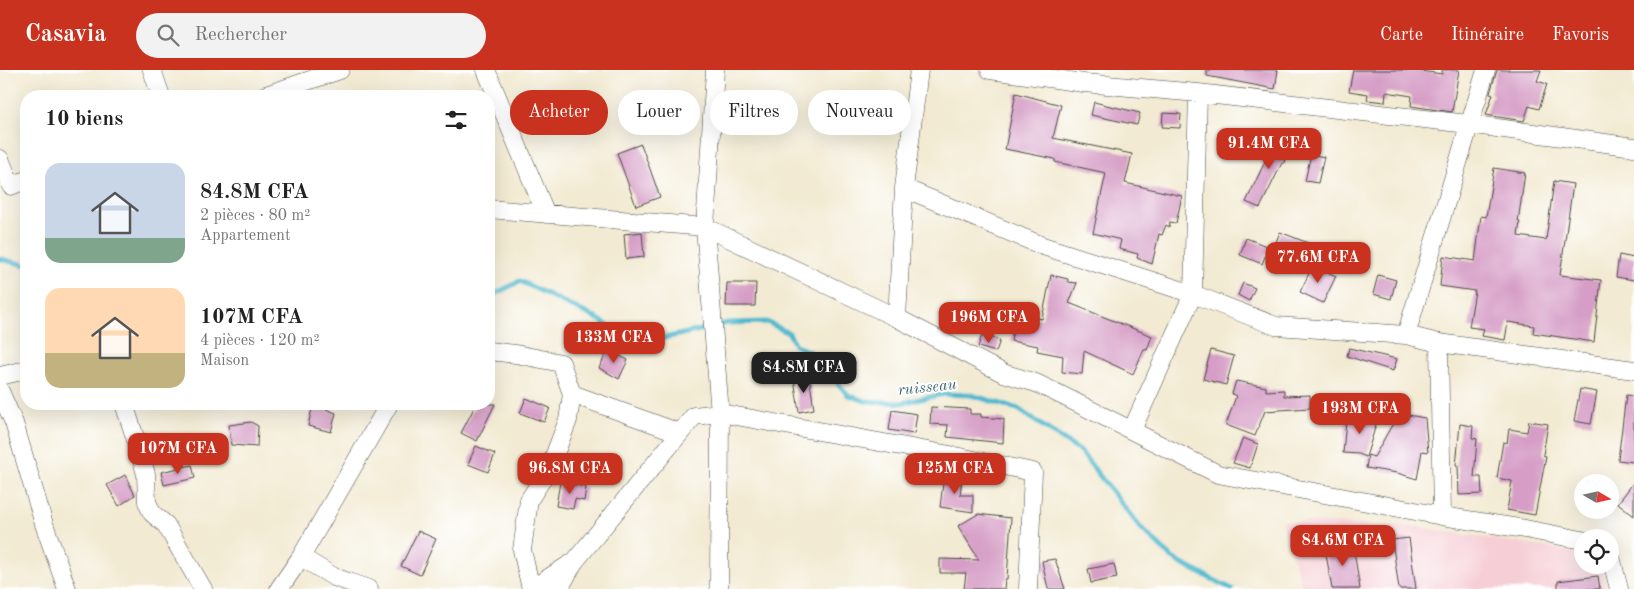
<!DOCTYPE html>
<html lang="fr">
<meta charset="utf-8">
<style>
body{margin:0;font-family:"Old Standard TT",serif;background:#f2f2f2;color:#222;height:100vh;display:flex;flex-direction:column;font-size:19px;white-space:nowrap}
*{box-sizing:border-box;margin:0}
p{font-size:16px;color:#767676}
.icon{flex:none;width:28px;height:28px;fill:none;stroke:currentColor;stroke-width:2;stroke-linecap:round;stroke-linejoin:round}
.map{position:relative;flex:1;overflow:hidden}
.details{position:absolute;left:20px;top:20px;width:475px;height:320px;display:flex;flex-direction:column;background:#fff;border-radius:20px;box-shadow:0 5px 20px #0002}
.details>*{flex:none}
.hud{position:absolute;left:510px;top:20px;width:475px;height:45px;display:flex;gap:10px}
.needle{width:32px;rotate:99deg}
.fabs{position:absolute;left:1574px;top:404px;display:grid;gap:10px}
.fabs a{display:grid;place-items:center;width:45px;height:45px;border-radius:50%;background:#fff;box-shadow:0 5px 20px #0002;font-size:25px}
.price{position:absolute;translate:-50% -42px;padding:0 11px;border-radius:10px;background:#c8321e;color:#fff;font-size:16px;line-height:32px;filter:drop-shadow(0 1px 2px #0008)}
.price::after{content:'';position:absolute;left:50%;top:30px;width:15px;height:11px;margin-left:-8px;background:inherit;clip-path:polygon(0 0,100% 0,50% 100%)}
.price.current{background:#222;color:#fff}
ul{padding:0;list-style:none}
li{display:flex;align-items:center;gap:15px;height:125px;padding:0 25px}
li span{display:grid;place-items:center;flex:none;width:140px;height:100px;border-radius:15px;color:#555}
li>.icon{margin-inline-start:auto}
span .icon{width:60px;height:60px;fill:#fffc;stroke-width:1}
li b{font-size:21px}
h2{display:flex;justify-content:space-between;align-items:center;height:60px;padding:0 25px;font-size:21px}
.chip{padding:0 18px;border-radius:22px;background:#fff;box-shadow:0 5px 20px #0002;font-size:18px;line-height:45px}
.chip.current{background:#c8321e;color:#fff}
header{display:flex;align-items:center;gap:30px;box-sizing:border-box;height:70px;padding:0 25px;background:#c8321e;color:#fff}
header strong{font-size:24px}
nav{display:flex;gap:28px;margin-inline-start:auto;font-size:18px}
.search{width:350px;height:45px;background:#f2f2f2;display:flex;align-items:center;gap:12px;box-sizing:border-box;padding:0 18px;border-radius:28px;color:#767676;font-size:19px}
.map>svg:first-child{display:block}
</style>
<header>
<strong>Casavia</strong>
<div class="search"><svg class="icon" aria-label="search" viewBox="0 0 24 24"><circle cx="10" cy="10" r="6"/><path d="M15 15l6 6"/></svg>Rechercher</div>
<nav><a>Carte</a><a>Itinéraire</a><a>Favoris</a></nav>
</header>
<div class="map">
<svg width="1634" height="519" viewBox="0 0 1634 519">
<rect width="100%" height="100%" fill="#fff"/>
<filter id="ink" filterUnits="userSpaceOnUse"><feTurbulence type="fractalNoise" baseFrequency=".02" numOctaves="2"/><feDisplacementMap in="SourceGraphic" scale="10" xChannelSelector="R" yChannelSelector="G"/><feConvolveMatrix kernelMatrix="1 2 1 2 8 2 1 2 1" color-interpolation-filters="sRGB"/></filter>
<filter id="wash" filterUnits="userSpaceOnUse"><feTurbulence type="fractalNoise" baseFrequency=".0096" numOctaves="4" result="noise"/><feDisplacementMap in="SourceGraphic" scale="20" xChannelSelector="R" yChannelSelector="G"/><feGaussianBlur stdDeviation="1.12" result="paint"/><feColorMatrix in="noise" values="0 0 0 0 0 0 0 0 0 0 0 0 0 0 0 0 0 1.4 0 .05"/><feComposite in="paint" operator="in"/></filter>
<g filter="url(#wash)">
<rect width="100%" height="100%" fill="#f2ead2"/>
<!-- built -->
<path fill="#f6cfd6" d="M1281,451L1418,457L1582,483V495H1601L1605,519H1303Z"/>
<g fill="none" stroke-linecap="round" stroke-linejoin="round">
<!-- stream -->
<path stroke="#51b9cf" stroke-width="5" d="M0,189L26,195
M489,227L520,211L600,250L633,275L709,258
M717,256L727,253L767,252L789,263L795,275L819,287L828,295L836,311L848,325L865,331L901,333L944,324L971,325L1018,339L1081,382L1139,456L1171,487L1182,494L1232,519"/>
</g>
<g id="blocks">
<!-- building -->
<path fill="#d69ec6" d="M1207,0H1278L1275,19L1207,6Z
M1353,0H1414L1442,4V0H1459L1452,42L1411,36L1412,26L1386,22L1385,32L1367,30L1368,24L1349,21Z
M1497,0H1541L1537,11L1547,14L1539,39L1529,36L1524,51L1486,45L1493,24L1490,23Z
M1016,23L1061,35L1053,68L1132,84L1125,113L1182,126L1176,153L1170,152L1169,157L1166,155L1162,165L1159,164L1152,194L1137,188L1138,184L1119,179L1121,170L1093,163L1106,103L1055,92V89L1005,79Z
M1094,32L1140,43L1137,55L1091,45Z
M1163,43L1181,44L1180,58L1162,57Z
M1271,65L1289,68L1285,93H1282L1260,138L1246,132L1268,85Z
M641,74L660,127L636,136L617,83Z
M1311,84L1324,87L1318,113L1305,111Z
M1494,98L1525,103L1518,152H1520L1518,166L1546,170L1554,111L1573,114L1560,205L1601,210L1594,272L1533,263L1534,256L1508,252L1505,270L1482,266L1484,259L1469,257L1475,221L1440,216L1443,186L1475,191L1481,146L1486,147Z
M642,162L644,187L626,189L624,164Z
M1280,162L1316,176L1311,191L1274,177Z
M1246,168L1269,177L1262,194L1240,185Z
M1619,185L1634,188V210L1616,207Z
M1313,195L1336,206L1323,233L1300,222Z
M1051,205L1068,209V212L1077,213L1069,233L1152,266L1147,280L1144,279L1133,304L1084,281L1082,304L1062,302L1063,286L1037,281L1038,276L1011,271L1016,244L1042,249Z
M1378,205L1396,210L1391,229L1373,224Z
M727,213H756L755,236H726Z
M1243,213L1255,218L1249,231L1238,225Z
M982,265L1000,270L996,282L978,277Z
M1349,278L1397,289L1393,301L1347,286Z
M608,280L628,290L619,309L599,298Z
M1211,280L1234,286L1226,315L1203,309Z
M809,305L814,339L799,342L794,308Z
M1236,311L1266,317V321L1284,320V326L1310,325V338L1265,341L1255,366L1226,355L1236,326L1232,324Z
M1580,319L1597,322L1591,354L1574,351Z
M1626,325L1634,326V392L1618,390Z
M526,328L550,338L544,352L520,343Z
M313,334L336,343L331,362L308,356Z
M476,334H495L477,371L461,363Z
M931,337L970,339V344H981V347L1004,349L1003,373L947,367L948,355L930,354Z
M892,340L917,344L914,364L889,360Z
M1365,343L1379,345L1366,387L1359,384L1343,383L1346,351L1364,353Z
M1402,344L1425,348L1428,382L1422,381L1417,409L1397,403L1366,398L1368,385L1374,387L1396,348L1402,349Z
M1529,351L1548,354L1543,385L1546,386L1535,445L1507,440L1512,411L1497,408L1503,372L1507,373L1509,359L1527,362Z
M251,352L258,356L257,377L231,375L229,355Z
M1460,354L1473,356L1472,368L1477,369L1474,407H1481L1482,424L1459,425L1458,396H1456Z
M1243,368L1258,374L1250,398L1233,393Z
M476,376L495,384L488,402L468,394Z
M192,395L195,408L164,415L161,402Z
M125,405L135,425L119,436L107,415Z
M944,405L962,408L960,425H973V442L940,437Z
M560,412L586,417L584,431L575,429L573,439L556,436Z
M1634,412V446L1618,433Z
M978,444L1011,448L1007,509H1005L1004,519H964L966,503H940V489L979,490L958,456Z
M418,461L436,469L420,505L401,496Z
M1409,468L1416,519H1399L1392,470Z
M1353,474L1360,519H1332L1325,478Z
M1055,489L1065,519H1048L1042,491Z
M1114,494L1117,508L1091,513L1088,499Z
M1598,506L1600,519H1558V511Z"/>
</g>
</g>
<g filter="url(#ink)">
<use href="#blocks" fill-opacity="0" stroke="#494844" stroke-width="1"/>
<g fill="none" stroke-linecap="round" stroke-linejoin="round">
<!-- minor casing -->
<g stroke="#494844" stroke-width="19">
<path id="minor" d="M152,0L161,26
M486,0L546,144
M715,0L705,157L720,343L719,519
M990,0L1084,13L1198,23L1468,54L1634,77
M263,26L340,0
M0,89L11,116L26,110
M904,118L1043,176L1193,224L1276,256L1406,265L1439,273L1634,300
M489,139L705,157L897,248L1003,303L1036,313L1063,326L1218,404L1442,446
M897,248L904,118L919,0
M1406,265L1486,0
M1439,273L1442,446L1525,459L1582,470
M489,281L516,284L561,293L572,324L680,363
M0,306L26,300
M0,321L14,353L44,454L67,519
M124,334L135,367L146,404L147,432L152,443L166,455L203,519
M1132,360L1193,224L1198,23
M1610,483L1619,519
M279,519L301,487
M369,519L334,507L301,487L389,334
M531,519L575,491L694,346L720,343L950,385L1033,402L1028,519
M531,519L522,480L529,430L550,397L568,350L572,324
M559,519L573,494"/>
</g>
<!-- minor -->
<use href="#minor" stroke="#fff" stroke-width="18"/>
</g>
</g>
<g text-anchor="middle" stroke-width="4" stroke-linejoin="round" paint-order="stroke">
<!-- water labels -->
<g font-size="16" font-style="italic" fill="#3a646d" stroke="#fff">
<text transform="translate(927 316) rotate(-6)" y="6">ruisseau</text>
</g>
</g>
</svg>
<div class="fabs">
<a><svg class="needle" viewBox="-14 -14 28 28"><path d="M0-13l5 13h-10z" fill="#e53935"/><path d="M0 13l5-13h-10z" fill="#767676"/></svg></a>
<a><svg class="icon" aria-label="locate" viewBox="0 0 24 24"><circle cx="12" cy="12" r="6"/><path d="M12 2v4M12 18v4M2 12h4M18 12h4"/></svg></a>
</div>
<b class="price" style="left:1269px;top:100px">91.4M CFA</b>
<b class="price" style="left:1318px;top:214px">77.6M CFA</b>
<b class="price" style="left:989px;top:274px">196M CFA</b>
<b class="price" style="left:614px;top:294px">133M CFA</b>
<b class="price current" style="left:804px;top:324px">84.8M CFA</b>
<b class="price" style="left:1360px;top:365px">193M CFA</b>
<b class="price" style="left:178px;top:405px">107M CFA</b>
<b class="price" style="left:570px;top:425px">96.8M CFA</b>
<b class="price" style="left:955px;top:425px">125M CFA</b>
<b class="price" style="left:1343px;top:497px">84.6M CFA</b>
<div class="hud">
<a class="chip current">Acheter</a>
<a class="chip">Louer</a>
<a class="chip">Filtres</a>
<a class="chip">Nouveau</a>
</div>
<section class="details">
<h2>10 biens<svg class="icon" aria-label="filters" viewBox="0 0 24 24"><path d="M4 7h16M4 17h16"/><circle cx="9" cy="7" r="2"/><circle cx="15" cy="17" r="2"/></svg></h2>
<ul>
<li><span style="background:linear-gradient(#c9d6e8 75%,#7fa58c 0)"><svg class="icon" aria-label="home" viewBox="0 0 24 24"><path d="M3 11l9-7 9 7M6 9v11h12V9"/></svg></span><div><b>84.8M CFA</b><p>2 pièces · 80 m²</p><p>Appartement</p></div></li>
<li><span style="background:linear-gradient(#ffd9b3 65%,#c2b280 0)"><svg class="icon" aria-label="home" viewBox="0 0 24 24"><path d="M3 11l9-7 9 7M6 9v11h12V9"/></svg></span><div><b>107M CFA</b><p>4 pièces · 120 m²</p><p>Maison</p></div></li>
</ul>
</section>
</div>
